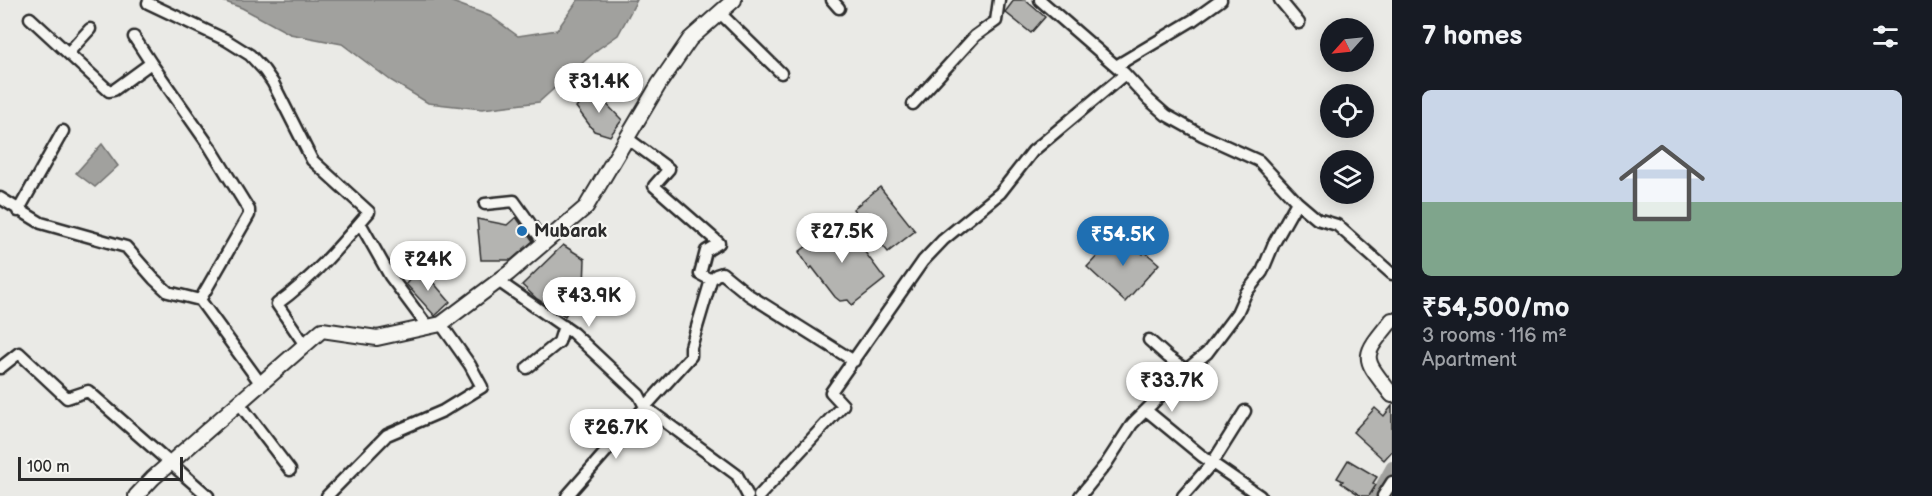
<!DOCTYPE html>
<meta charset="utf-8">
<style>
body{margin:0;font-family:"Balsamiq Sans",sans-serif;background:#242831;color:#f1f3f6;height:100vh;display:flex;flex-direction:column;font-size:22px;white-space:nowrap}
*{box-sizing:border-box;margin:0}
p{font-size:20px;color:#9ea1a6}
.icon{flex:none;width:33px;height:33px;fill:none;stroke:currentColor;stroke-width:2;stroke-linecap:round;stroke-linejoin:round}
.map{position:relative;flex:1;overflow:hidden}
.side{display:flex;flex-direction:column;background:#171b24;width:540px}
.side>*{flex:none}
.needle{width:39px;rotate:243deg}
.tools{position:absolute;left:1320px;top:18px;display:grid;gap:12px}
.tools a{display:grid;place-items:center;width:54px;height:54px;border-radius:50%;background:#171b24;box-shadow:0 3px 15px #0003;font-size:30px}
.scale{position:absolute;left:18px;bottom:15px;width:165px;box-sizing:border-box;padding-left:6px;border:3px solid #2b2b2b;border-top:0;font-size:16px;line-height:21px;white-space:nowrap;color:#2b2b2b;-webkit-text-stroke:4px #f6f6f2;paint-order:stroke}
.price{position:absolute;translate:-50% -51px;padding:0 14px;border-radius:21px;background:#fff;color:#222;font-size:20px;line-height:39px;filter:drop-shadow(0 2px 3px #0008)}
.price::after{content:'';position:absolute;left:50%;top:36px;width:18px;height:14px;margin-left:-9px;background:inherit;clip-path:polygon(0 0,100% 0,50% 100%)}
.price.current{background:#1f6fb2;color:#fff}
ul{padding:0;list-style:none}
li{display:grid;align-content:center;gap:12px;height:318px;padding:0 30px}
li span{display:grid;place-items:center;height:186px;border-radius:9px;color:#555}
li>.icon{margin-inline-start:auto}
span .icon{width:108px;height:108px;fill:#fffc;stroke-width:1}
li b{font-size:26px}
h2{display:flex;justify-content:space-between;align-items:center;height:72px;padding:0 30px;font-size:26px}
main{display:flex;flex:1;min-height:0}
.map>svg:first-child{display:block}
</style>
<main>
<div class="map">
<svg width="1392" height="496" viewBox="0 0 1392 496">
<rect width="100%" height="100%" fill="#eaeae6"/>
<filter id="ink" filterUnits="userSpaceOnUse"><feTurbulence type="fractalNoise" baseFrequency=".0167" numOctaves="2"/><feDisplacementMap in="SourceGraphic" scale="12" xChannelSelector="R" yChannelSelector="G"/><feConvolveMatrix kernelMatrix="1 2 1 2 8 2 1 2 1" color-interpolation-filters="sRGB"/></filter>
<g filter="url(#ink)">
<!-- water -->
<path fill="#a1a19e" stroke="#727270" stroke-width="1.5" d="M220,0H447L490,16L518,36L557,30L578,0H637L618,35L598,49L539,102L482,109L428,103L390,80L342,44L290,34L242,8Z
M102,144L118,166L95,187L76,173Z"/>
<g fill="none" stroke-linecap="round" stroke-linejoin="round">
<!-- canal -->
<path stroke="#a1a19e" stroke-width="12" d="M1376,496L1392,467"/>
</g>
<!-- building -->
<path fill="#b4b4b1" stroke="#2b2b2b" stroke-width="1.5" d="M1014,0H1025L1045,17L1031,33L1005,12Z
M594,91L622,120L610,136L594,131L576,107L588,94Z
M880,187L915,231L888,252L853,209Z
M516,217L533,241L511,260H481L477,219L507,225Z
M841,220L885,279L852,305L848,300L840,301L835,297L812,267L810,269L799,252Z
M1119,233L1143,254L1144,251L1159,264L1125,302L1087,267Z
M563,245L585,259L584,287L565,316L537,299L522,285Z
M420,267L450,302L435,316L406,284Z
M1392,406V451L1384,460L1353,432L1375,408L1384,416Z
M1348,460L1377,477L1373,483L1376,485L1369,496H1361L1341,483L1343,481L1337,478Z"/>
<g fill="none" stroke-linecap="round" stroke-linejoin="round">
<!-- minor casing -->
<g stroke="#2b2b2b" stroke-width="15">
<path id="minor" d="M832,0L839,8
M1040,0L1124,73L1149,100L1166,115L1202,135L1259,161L1297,202L1317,219L1337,225L1392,274
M1280,0L1299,23
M148,3L226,40L250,55L264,70L273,83L312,160L369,212C339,247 314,277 277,304L305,345
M720,13L781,73
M30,18L109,91L114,90L151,63L210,147L249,210V215L200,300
M134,37L151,63
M68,53L90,29
M1116,66L1193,20L1221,0
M913,104L975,36L996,21L999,0
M627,138L669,169L654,186L719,243L706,251L700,274L711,280
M0,198L41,223L126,247L154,279L168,292L200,300L261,384
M485,204L514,201L544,243
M18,211L63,131
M360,223L390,276L428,327
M498,281L573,333L639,395L645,407L567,496
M1149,340L1168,357L1186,370L1146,410L1202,456L1260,496
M0,368L19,353L67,398L88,391L208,496
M527,368L559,342L564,326
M1186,370L1207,353L1237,313L1246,293L1262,272L1274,243L1297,202
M239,403L290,470
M327,496L387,435L443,411L482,387L470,365L441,324
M748,496L737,475L645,407L691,356V347L711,280L716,275L722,273L749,295L854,361
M759,496L843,405L831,392L923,261L943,240L1000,193L1033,151L1125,74
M1080,496L1106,464L1132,424L1146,410
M1183,496L1213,462L1245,411
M1383,496L1392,482"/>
</g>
<!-- tertiary casing -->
<g stroke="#2b2b2b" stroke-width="18">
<path id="tertiary" d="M1392,320C1360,359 1362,356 1392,395
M136,496L153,478L322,330L377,338L441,324L509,273L586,207L659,84L690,39L734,0"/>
</g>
<!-- minor -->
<use href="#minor" stroke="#f6f6f2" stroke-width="10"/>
<!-- tertiary -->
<use href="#tertiary" stroke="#f6f6f2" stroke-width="14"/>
</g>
</g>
<!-- markers -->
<circle fill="#1f6fb2" stroke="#f6f6f2" stroke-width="2" cx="522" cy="231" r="6"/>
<g text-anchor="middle" stroke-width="4.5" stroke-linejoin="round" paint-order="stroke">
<!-- poi labels -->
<g font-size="18" font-weight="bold" fill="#2b2b2b" stroke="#f6f6f2" text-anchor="start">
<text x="534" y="237">Mubarak</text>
</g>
</g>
</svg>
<div class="tools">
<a><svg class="needle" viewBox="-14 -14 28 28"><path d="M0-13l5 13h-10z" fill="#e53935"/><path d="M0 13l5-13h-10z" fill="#9ea1a6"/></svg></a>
<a><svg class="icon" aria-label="locate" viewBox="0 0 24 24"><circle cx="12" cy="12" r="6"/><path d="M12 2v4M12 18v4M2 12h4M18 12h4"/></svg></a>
<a><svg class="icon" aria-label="layers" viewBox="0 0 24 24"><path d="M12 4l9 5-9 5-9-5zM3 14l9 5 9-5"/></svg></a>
</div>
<div class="scale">100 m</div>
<b class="price" style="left:599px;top:114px">₹31.4K</b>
<b class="price" style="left:842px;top:264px">₹27.5K</b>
<b class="price current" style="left:1123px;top:267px">₹54.5K</b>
<b class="price" style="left:428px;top:292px">₹24K</b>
<b class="price" style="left:589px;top:328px">₹43.9K</b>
<b class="price" style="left:1172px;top:413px">₹33.7K</b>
<b class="price" style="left:616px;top:460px">₹26.7K</b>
</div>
<section class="side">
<h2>7 homes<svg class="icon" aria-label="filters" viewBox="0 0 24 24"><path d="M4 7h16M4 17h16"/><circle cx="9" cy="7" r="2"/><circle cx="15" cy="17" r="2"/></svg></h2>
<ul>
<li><span style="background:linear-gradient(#c9d6e8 60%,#7fa58c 0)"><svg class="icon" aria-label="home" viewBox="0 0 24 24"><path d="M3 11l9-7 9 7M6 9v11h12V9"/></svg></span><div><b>₹54,500/mo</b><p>3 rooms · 116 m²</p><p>Apartment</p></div></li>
</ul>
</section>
</main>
